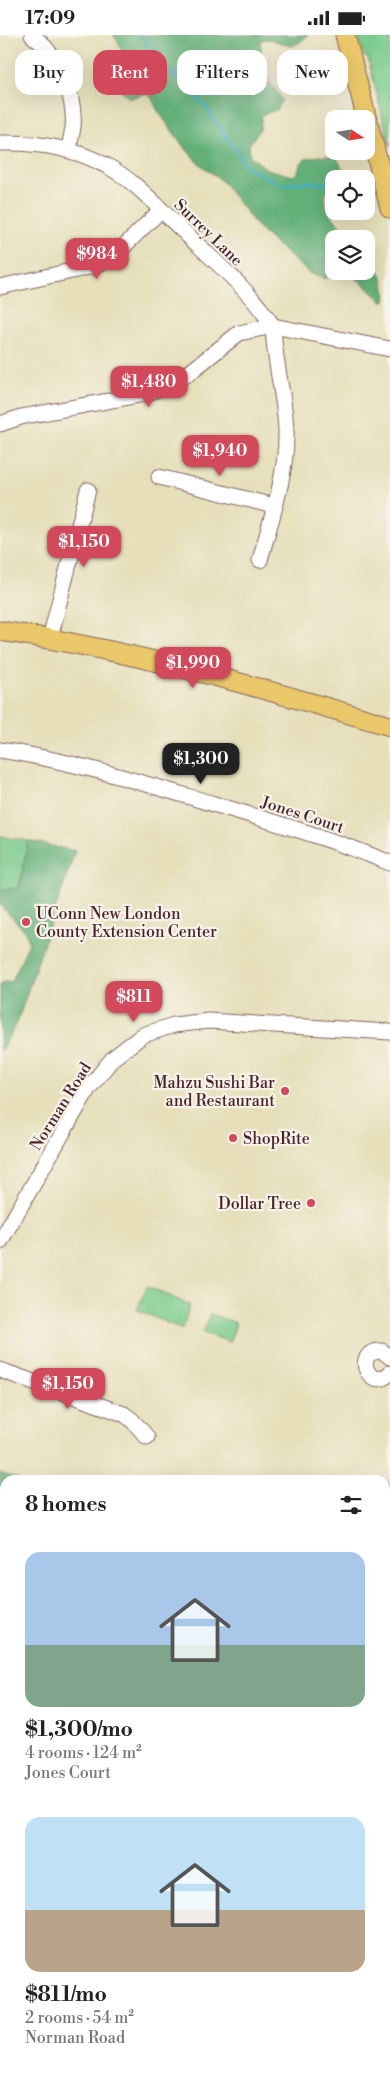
<!DOCTYPE html>
<meta charset="utf-8">
<style>
body{margin:0;font-family:"Libre Bodoni",serif;background:#f6f6f6;color:#222;height:100vh;display:flex;flex-direction:column;font-size:19px;white-space:nowrap}
*{box-sizing:border-box;margin:0}
p{font-size:16px;color:#767676}
.icon{flex:none;width:28px;height:28px;fill:none;stroke:currentColor;stroke-width:2;stroke-linecap:round;stroke-linejoin:round}
.map{position:relative;flex:1;overflow:hidden}
.side{position:absolute;left:0px;top:1440px;width:390px;height:601px;display:flex;flex-direction:column;background:#fff;border-radius:15px 15px 0 0;box-shadow:0 5px 20px #0002}
.side>*{flex:none}
.guide{position:absolute;left:15px;top:15px;width:360px;height:45px;display:flex;gap:10px}
.needle{width:32px;rotate:102deg}
.tools{position:absolute;left:325px;top:75px;display:grid;gap:10px}
.tools a{display:grid;place-items:center;width:50px;height:50px;border-radius:10px;background:#fff;box-shadow:0 5px 20px #0002;font-size:25px}
.price{position:absolute;translate:-50% -42px;padding:0 11px;border-radius:10px;background:#d1495b;color:#fff;font-size:16px;line-height:32px;filter:drop-shadow(0 1px 2px #0008)}
.price::after{content:'';position:absolute;left:50%;top:30px;width:15px;height:11px;margin-left:-8px;background:inherit;clip-path:polygon(0 0,100% 0,50% 100%)}
.price.active{background:#222;color:#fff}
ul{padding:0;list-style:none}
li{display:grid;align-content:center;gap:10px;height:265px;padding:0 25px}
li span{display:grid;place-items:center;height:155px;border-radius:15px;color:#555}
li>.icon{margin-inline-start:auto}
span .icon{width:90px;height:90px;fill:#fffc;stroke-width:1}
li b{font-size:21px}
h2{display:flex;justify-content:space-between;align-items:center;height:60px;padding:0 25px;font-size:21px}
.pill{padding:0 18px;border-radius:15px;background:#fff;box-shadow:0 5px 20px #0002;font-size:18px;line-height:45px}
.pill.active{background:#d1495b;color:#fff}
.status{display:flex;justify-content:space-between;align-items:center;height:35px;padding:0 25px;background:#fff;direction:ltr}
.status svg{height:14px;fill:currentColor}
.map>svg:first-child{display:block}
</style>
<div class="status"><b>17:09</b><svg viewBox="0 0 49 12"><path d="M0 12V9h3v3zM5 12V6h3v6zM10 12V3h3v9zM15 12V0h3v12zM26 1h20v11H26zM47 4h2v5h-2z"/></svg></div>
<div class="map">
<svg width="390" height="2041" viewBox="0 0 390 2041">
<rect width="100%" height="100%" fill="#f7f3e8"/>
<filter id="ink" filterUnits="userSpaceOnUse"><feTurbulence type="fractalNoise" baseFrequency=".02" numOctaves="2"/><feDisplacementMap in="SourceGraphic" scale="10" xChannelSelector="R" yChannelSelector="G"/><feConvolveMatrix kernelMatrix="1 2 1 2 8 2 1 2 1" color-interpolation-filters="sRGB"/></filter>
<filter id="wash" filterUnits="userSpaceOnUse"><feTurbulence type="fractalNoise" baseFrequency=".0096" numOctaves="4" result="noise"/><feDisplacementMap in="SourceGraphic" scale="20" xChannelSelector="R" yChannelSelector="G"/><feGaussianBlur stdDeviation="1.12" result="paint"/><feColorMatrix in="noise" values="0 0 0 0 0 0 0 0 0 0 0 0 0 0 0 0 0 1.4 0 .05"/><feComposite in="paint" operator="in"/></filter>
<g filter="url(#wash)">
<rect width="100%" height="100%" fill="#e6dfba"/>
<!-- green -->
<path fill="#7bcc8e" stroke="#62765c" d="M358,0H390V112L368,23L364,21Z
M0,801L28,806L19,854H0Z
M147,1251L190,1270L182,1294L137,1275Z
M210,1279L236,1288L230,1307L203,1298Z"/>
<!-- forest -->
<path fill="#64b079" stroke="#576852" d="M113,0H308L299,8L292,11C280,10 270,0 260,6L265,40L282,65L277,75L262,79L260,94L249,110L250,121L267,134L293,141C299,138 298,133 302,127C307,120 330,120 337,123L342,133L344,144H334V152L326,158C321,176 342,191 352,204H334V236H366V220C379,229 388,251 385,266H382C364,250 348,229 324,244L309,238L259,194L222,146L200,129L184,112L158,76L151,62L145,59L130,63C109,52 125,32 121,14C120,9 116,4 113,0Z
M28,806L75,816L17,988L0,1017V948L12,946L29,908L26,897L0,870V854L19,853Z
M0,1438L19,1445H5V1631L0,1630Z
M385,1448H390V1851L385,1858Z"/>
<g fill="none" stroke-linecap="round" stroke-linejoin="round">
<!-- stream -->
<path stroke="#42adc1" stroke-width="3" d="M141,0L156,22L204,70L248,133L282,150L308,147L322,149L334,145
M338,144L355,139"/>
</g>
</g>
<g filter="url(#ink)">
<g fill="none" stroke-linecap="round" stroke-linejoin="round">
<!-- minor casing -->
<g stroke="#81625d" stroke-width="17">
<path id="minor" d="M32,0C57,19 76,60 73,92C72,99 70,107 69,115
M0,108C36,107 75,113 107,131C134,145 157,171 179,192C212,224 248,253 273,291L390,314
M0,252L94,231L116,219L161,175
M0,389L21,382L145,359L168,350L189,338L239,298L273,291C274,327 285,361 286,397C287,440 271,484 260,525
M159,442L274,471
M50,603L88,455
M0,715C73,726 143,748 214,769C273,787 333,804 390,828
M0,1207L88,1054L113,1023L143,1000L174,990L208,986L390,997
M390,1322L382,1316C351,1315 369,1359 390,1338
M0,1335L124,1379L132,1385L147,1402
M0,1780L5,1783
M2,1980L5,1971
M385,2013L390,2007
M64,2036L69,2041
M26,2041L33,2036
M362,2041L365,2036"/>
</g>
<!-- major casing -->
<g stroke="#81625d" stroke-width="21">
<path id="major" d="M345,0L390,173
M0,596C132,615 262,653 390,691"/>
</g>
<!-- minor -->
<use href="#minor" stroke="#fff" stroke-width="15"/>
<!-- major -->
<use href="#major" stroke="#eac769" stroke-width="19"/>
</g>
</g>
<!-- markers -->
<g fill="#d1495b" stroke="#f7f3e8" stroke-width="2">
<circle cx="26" cy="887" r="5"/>
<circle cx="285" cy="1056" r="5"/>
<circle cx="233" cy="1103" r="5"/>
<circle cx="311" cy="1168" r="5"/>
</g>
<g text-anchor="middle" stroke-width="4.5" stroke-linejoin="round" paint-order="stroke">
<!-- street labels -->
<g font-size="16" fill="#4a1f2b" stroke="#f7f3e8">
<text transform="translate(209 197) rotate(44)" y="6">Surrey Lane</text>
<text transform="translate(303 779) rotate(18)" y="6">Jones Court</text>
<text transform="translate(60 1071) rotate(-58)" y="6">Norman Road</text>
</g>
<!-- poi labels -->
<g font-size="16" fill="#4a1f2b" stroke="#f7f3e8" text-anchor="start">
<text x="36" y="884">UConn New London<tspan x="36" dy="18">County Extension Center</tspan></text>
<text x="275" y="1053" text-anchor="end">Mahzu Sushi Bar<tspan x="275" dy="18">and Restaurant</tspan></text>
<text x="243" y="1109">ShopRite</text>
<text x="301" y="1174" text-anchor="end">Dollar Tree</text>
</g>
</g>
</svg>
<div class="tools">
<a><svg class="needle" viewBox="-14 -14 28 28"><path d="M0-13l5 13h-10z" fill="#e53935"/><path d="M0 13l5-13h-10z" fill="#767676"/></svg></a>
<a><svg class="icon" aria-label="locate" viewBox="0 0 24 24"><circle cx="12" cy="12" r="6"/><path d="M12 2v4M12 18v4M2 12h4M18 12h4"/></svg></a>
<a><svg class="icon" aria-label="layers" viewBox="0 0 24 24"><path d="M12 4l9 5-9 5-9-5zM3 14l9 5 9-5"/></svg></a>
</div>
<b class="price" style="left:97px;top:245px">$984</b>
<b class="price" style="left:149px;top:373px">$1,480</b>
<b class="price" style="left:220px;top:442px">$1,940</b>
<b class="price" style="left:84px;top:533px">$1,150</b>
<b class="price" style="left:193px;top:654px">$1,990</b>
<b class="price active" style="left:201px;top:750px">$1,300</b>
<b class="price" style="left:134px;top:988px">$811</b>
<b class="price" style="left:68px;top:1375px">$1,150</b>
<div class="guide">
<a class="pill">Buy</a>
<a class="pill active">Rent</a>
<a class="pill">Filters</a>
<a class="pill">New</a>
</div>
<section class="side">
<h2>8 homes<svg class="icon" aria-label="filters" viewBox="0 0 24 24"><path d="M4 7h16M4 17h16"/><circle cx="9" cy="7" r="2"/><circle cx="15" cy="17" r="2"/></svg></h2>
<ul>
<li><span style="background:linear-gradient(#a9c7e8 60%,#7fa58c 0)"><svg class="icon" aria-label="home" viewBox="0 0 24 24"><path d="M3 11l9-7 9 7M6 9v11h12V9"/></svg></span><div><b>$1,300/mo</b><p>4 rooms · 124 m²</p><p>Jones Court</p></div></li>
<li><span style="background:linear-gradient(#bfe0f5 60%,#b9a48a 0)"><svg class="icon" aria-label="home" viewBox="0 0 24 24"><path d="M3 11l9-7 9 7M6 9v11h12V9"/></svg></span><div><b>$811/mo</b><p>2 rooms · 54 m²</p><p>Norman Road</p></div></li>
</ul>
</section>
</div>
